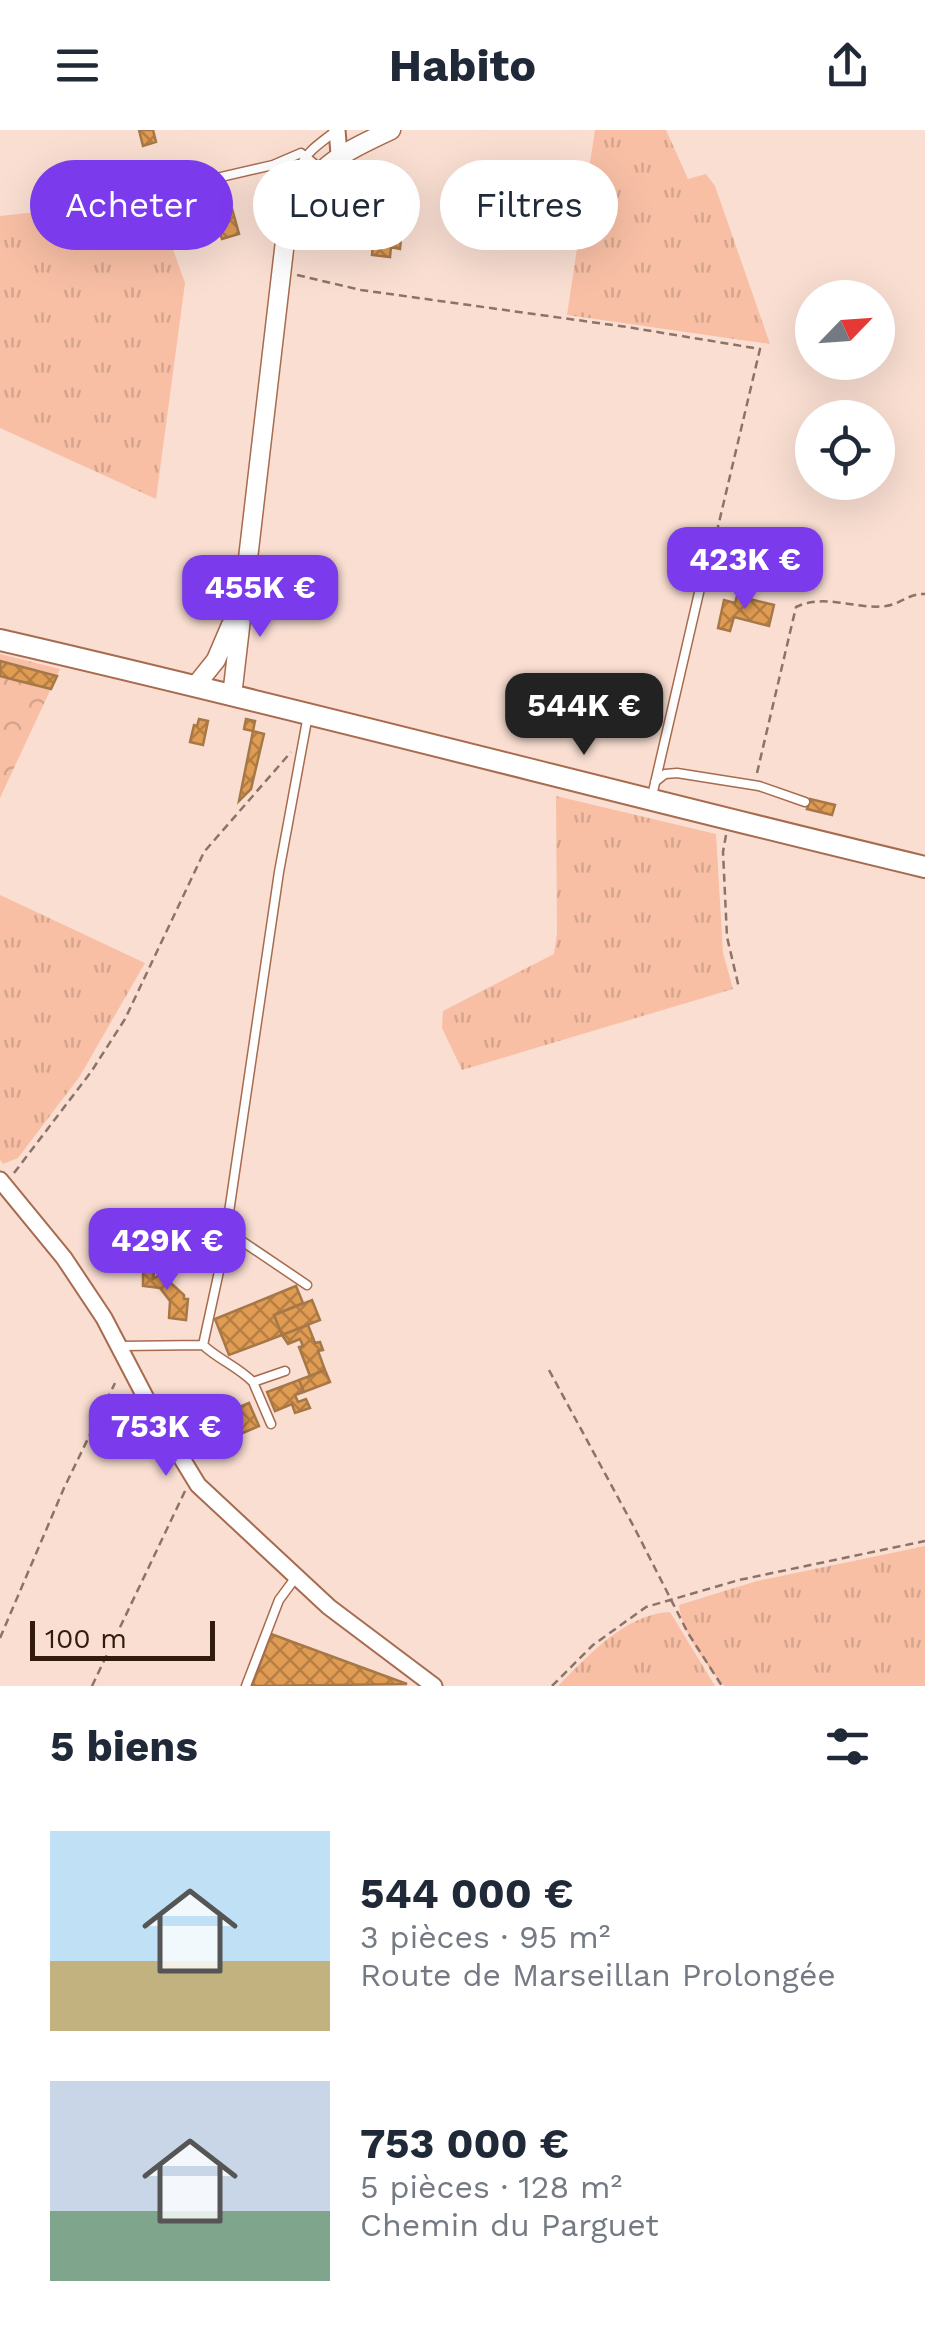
<!DOCTYPE html>
<html lang="fr">
<meta charset="utf-8">
<style>
body{margin:0;font-family:"Work Sans",sans-serif;background:#f2f2f3;color:#1f2937;height:100vh;display:flex;flex-direction:column;font-size:38px;white-space:nowrap}
*{box-sizing:border-box;margin:0}
p{font-size:32px;color:#747a83}
.icon{flex:none;width:55px;height:55px;fill:none;stroke:currentColor;stroke-width:2;stroke-linecap:round;stroke-linejoin:round}
.map{position:relative;height:1556px;overflow:hidden}
.panel{display:flex;flex-direction:column;background:#fff;flex:1}
.panel>*{flex:none}
.top-card{position:absolute;left:30px;top:30px;width:865px;height:90px;display:flex;gap:20px}
.needle{width:65px;rotate:65deg}
.controls{position:absolute;left:795px;top:150px;display:grid;gap:20px}
.controls a{display:grid;place-items:center;width:100px;height:100px;border-radius:50%;background:#fff;box-shadow:0 10px 40px #0002;font-size:50px}
.scale{position:absolute;left:30px;bottom:25px;width:185px;box-sizing:border-box;padding-left:10px;border:5px solid #331a0f;border-top:0;font-size:28px;line-height:35px;white-space:nowrap;color:#331a0f;-webkit-text-stroke:8px #f9ded1;paint-order:stroke}
.price{position:absolute;translate:-50% -85px;padding:0 22px;border-radius:20px;background:#7c3aed;color:#fff;font-size:32px;line-height:65px;filter:drop-shadow(0 2px 5px #0008)}
.price::after{content:'';position:absolute;left:50%;top:60px;width:30px;height:22px;margin-left:-15px;background:inherit;clip-path:polygon(0 0,100% 0,50% 100%)}
.price.active{background:#222;color:#fff}
ul{padding:0;list-style:none}
li{display:flex;align-items:center;gap:30px;height:250px;padding:0 50px}
li span{display:grid;place-items:center;flex:none;width:280px;height:200px;border-radius:0px;color:#555}
li>.icon{margin-inline-start:auto}
span .icon{width:120px;height:120px;fill:#fffc;stroke-width:1}
li b{font-size:42px}
h2{display:flex;justify-content:space-between;align-items:center;height:120px;padding:0 50px;font-size:42px}
.chip{padding:0 35px;border-radius:45px;background:#fff;box-shadow:0 10px 40px #0002;font-size:35px;line-height:90px}
.chip.active{background:#7c3aed;color:#fff}
header{display:flex;justify-content:space-between;align-items:center;height:130px;padding:0 50px;background:#fff;font-size:45px;font-weight:700}
.map>svg:first-child{display:block}
</style>
<header><svg class="icon" aria-label="menu" viewBox="0 0 24 24"><path d="M4 6h16M4 12h16M4 18h16"/></svg>Habito<svg class="icon" aria-label="share" viewBox="0 0 24 24"><path d="M12 15V3M7 8l5-5 5 5M5 13v7h14v-7"/></svg></header>
<div class="map">
<svg width="925" height="1556" viewBox="0 0 925 1556">
<defs>
<pattern id="grass-tufts" width="24" height="20" patternUnits="userSpaceOnUse" patternTransform="scale(2.5)"><rect width="24" height="20" fill="#f8bfa5"/><path d="M3 7l-1-3M5 7V3M7 7l1-3M15 17l-1-3M17 17v-4M19 17l1-3" fill="none" stroke="#d5a48d"/></pattern>
<pattern id="park-crowns" width="20" height="18" patternUnits="userSpaceOnUse" patternTransform="scale(2.5)"><rect width="20" height="18" fill="#f8bfa5"/><path d="M2 6a3 3 0 1 1 6 0M12 15a3 3 0 1 1 6 0" fill="none" stroke="#d5a48d"/></pattern>
<pattern id="building-cross-hatch" width="8" height="8" patternUnits="userSpaceOnUse" patternTransform="scale(2.5)"><rect width="8" height="8" fill="#e09c53"/><path d="M0 0l8 8M0 8l8-8" fill="none" stroke="#b67e43"/></pattern>
</defs>
<rect width="100%" height="100%" fill="#f9ded1"/>
<!-- grass -->
<path fill="url(#grass-tufts)" d="M595,0H666L688,49L706,44L715,56L770,214L567,185Z
M155,69L185,153L156,369L0,298V86Z
M556,666L716,704L723,823L733,859L462,940L442,898L443,881L554,824L557,804Z
M0,765L145,833L80,946L18,1028L3,1034L0,1030Z
M925,1416V1556H724C706,1534 682,1504 679,1475L757,1451Z
M670,1482L715,1556H558C588,1526 625,1484 670,1482Z"/>
<!-- park -->
<path fill="url(#park-crowns)" d="M0,524L60,539L0,668Z"/>
<!-- building -->
<path fill="url(#building-cross-hatch)" stroke="#a67847" stroke-width="2.5" d="M139,0H153L156,12L143,16Z
M231,75L239,104L222,109L211,82Z
M365,79L399,83L397,98L402,99L400,119L391,117L390,127L372,125L375,95L363,94Z
M737,466L774,475L769,496L734,487L730,501L718,498L724,470L735,473Z
M0,531L34,540L57,546L51,559L15,550L0,546Z
M199,589L208,591L203,615L190,612L194,595L197,596Z
M246,589L255,591L253,601L244,599Z
M253,601L264,604L251,659L239,671Z
M810,669L835,675L832,685L807,679Z
M143,1136H155L153,1149L161,1144L184,1165V1169H188L186,1190L169,1188L170,1171L160,1158L143,1156Z
M296,1156L303,1173L274,1185L282,1205L229,1225L215,1189Z
M312,1170L320,1190L282,1205L274,1185Z
M308,1195L315,1213L320,1212L323,1220L318,1221L325,1240L310,1246L299,1217L303,1216L300,1209L288,1214L282,1205Z
M325,1240L330,1252L304,1262L299,1250Z
M299,1250L304,1262L295,1265L298,1272L306,1269L310,1278L295,1283L292,1274L275,1281L267,1262Z
M249,1273L259,1296L238,1305L235,1296L242,1292L237,1278Z
M237,1278L242,1292L235,1296L229,1281Z
M271,1504L407,1554L252,1556Z"/>
<g fill="none" stroke-linecap="round" stroke-linejoin="round">
<!-- service casing -->
<g stroke="#a76b4f" stroke-width="11">
<path id="service" d="M169,59L273,35L301,23L322,40
M296,68C299,25 304,26 337,0
M655,652L665,644L677,643L759,656L805,672
M652,666L704,441L710,431L722,427L742,432
M227,1101L307,1155
M203,1215C219,1230 237,1236 253,1252L285,1241
M121,1216L203,1215L223,1123L279,742L308,585
M253,1252L271,1294
M246,1556L279,1470L296,1447"/>
</g>
<!-- minor casing -->
<g stroke="#a76b4f" stroke-width="19">
<path id="minor" d="M337,0L339,24
M0,1050L64,1128L104,1188L151,1278L198,1355L329,1477L434,1556"/>
</g>
<!-- tertiary casing -->
<g stroke="#a76b4f" stroke-width="21">
<path id="tertiary" d="M196,555L216,530L231,495
M232,566L285,111C305,42 329,29 391,0"/>
</g>
<!-- secondary casing -->
<g stroke="#a76b4f" stroke-width="24">
<path id="secondary" d="M0,510C309,581 616,663 925,737"/>
</g>
<!-- path -->
<path stroke="#8d7367" stroke-width="2.5" stroke-dasharray="8 5" stroke-linecap="butt" d="M297,145L361,160L627,197L760,219L712,422
M757,643L796,477C825,463 856,480 886,476C901,474 909,463 925,464
M726,705L723,722L727,807L739,858
M14,1043L91,942L125,889L204,722L291,622
M549,1240L635,1399L688,1503L722,1556
M0,1508L64,1358L115,1253
M92,1556L186,1359
M552,1556L593,1515L646,1477L739,1450L925,1411"/>
<!-- service -->
<use href="#service" stroke="#fff" stroke-width="8"/>
<!-- minor -->
<use href="#minor" stroke="#fff" stroke-width="15"/>
<!-- tertiary -->
<use href="#tertiary" stroke="#fff" stroke-width="18"/>
<!-- secondary -->
<use href="#secondary" stroke="#fff" stroke-width="20"/>
</g>
</svg>
<div class="controls">
<a><svg class="needle" viewBox="-14 -14 28 28"><path d="M0-13l5 13h-10z" fill="#e53935"/><path d="M0 13l5-13h-10z" fill="#747a83"/></svg></a>
<a><svg class="icon" aria-label="locate" viewBox="0 0 24 24"><circle cx="12" cy="12" r="6"/><path d="M12 2v4M12 18v4M2 12h4M18 12h4"/></svg></a>
</div>
<div class="scale">100 m</div>
<b class="price" style="left:745px;top:482px">423K €</b>
<b class="price" style="left:260px;top:510px">455K €</b>
<b class="price active" style="left:584px;top:628px">544K €</b>
<b class="price" style="left:167px;top:1163px">429K €</b>
<b class="price" style="left:166px;top:1349px">753K €</b>
<div class="top-card">
<a class="chip active">Acheter</a>
<a class="chip">Louer</a>
<a class="chip">Filtres</a>
</div>
</div>
<section class="panel">
<h2>5 biens<svg class="icon" aria-label="filters" viewBox="0 0 24 24"><path d="M4 7h16M4 17h16"/><circle cx="9" cy="7" r="2"/><circle cx="15" cy="17" r="2"/></svg></h2>
<ul>
<li><span style="background:linear-gradient(#bfe0f5 65%,#c2b280 0)"><svg class="icon" aria-label="home" viewBox="0 0 24 24"><path d="M3 11l9-7 9 7M6 9v11h12V9"/></svg></span><div><b>544 000 €</b><p>3 pièces · 95 m²</p><p>Route de Marseillan Prolongée</p></div></li>
<li><span style="background:linear-gradient(#c9d6e8 65%,#7fa58c 0)"><svg class="icon" aria-label="home" viewBox="0 0 24 24"><path d="M3 11l9-7 9 7M6 9v11h12V9"/></svg></span><div><b>753 000 €</b><p>5 pièces · 128 m²</p><p>Chemin du Parguet</p></div></li>
</ul>
</section>
